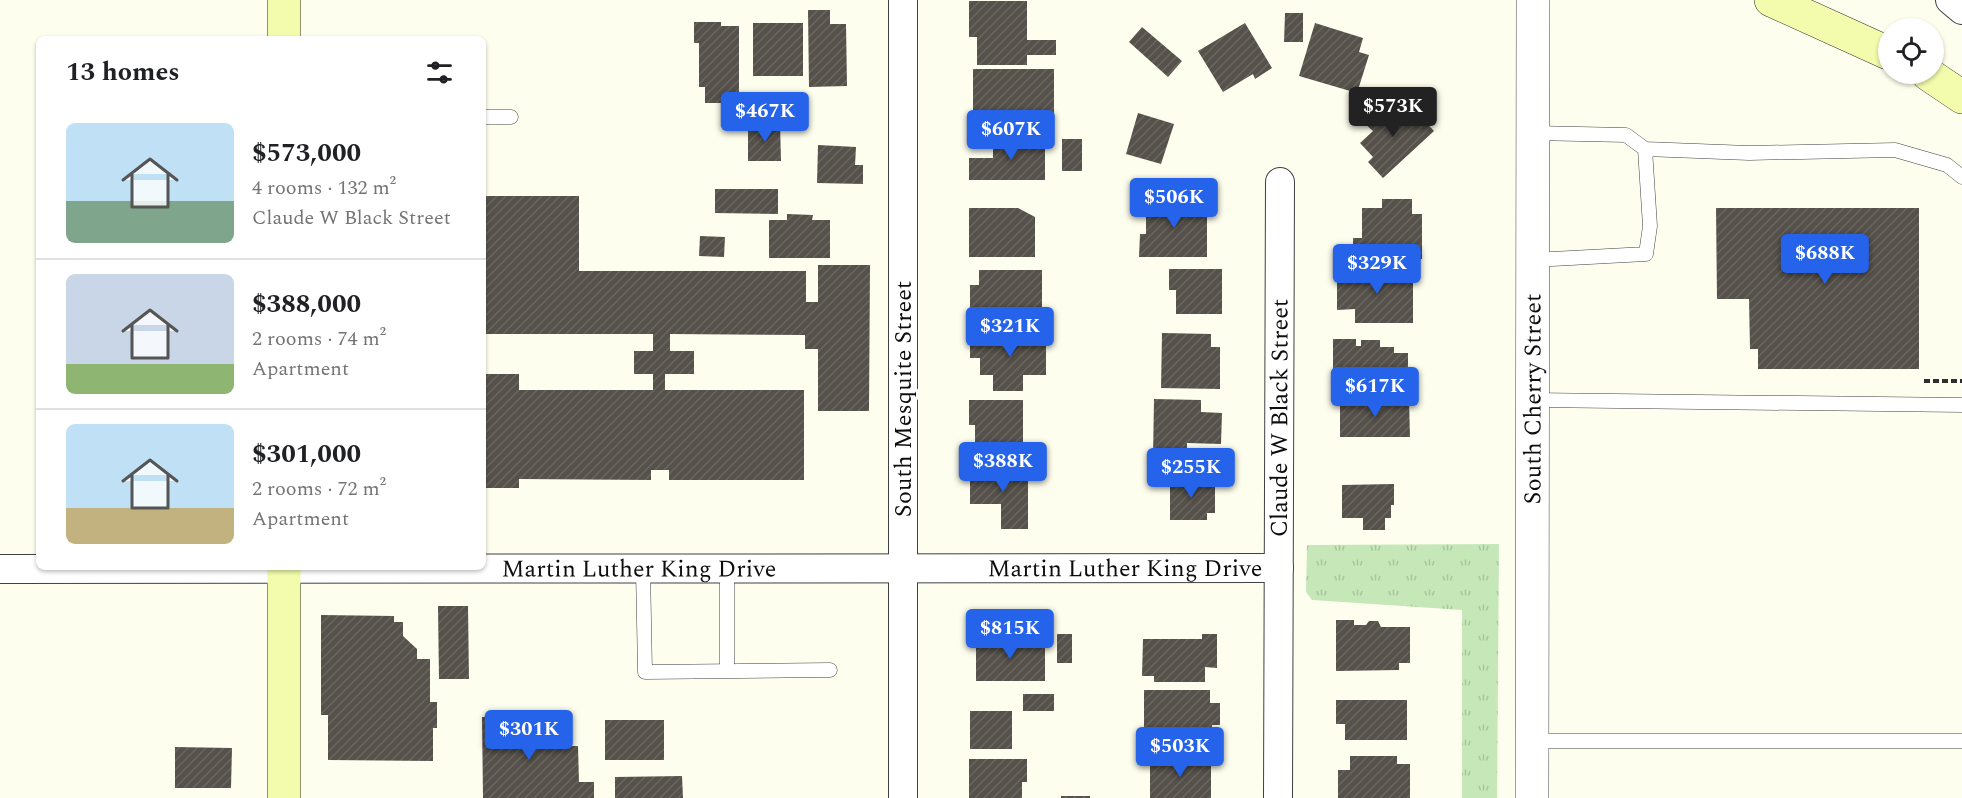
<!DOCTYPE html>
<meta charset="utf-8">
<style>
body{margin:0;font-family:Spectral,serif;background:#f2f2f2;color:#202124;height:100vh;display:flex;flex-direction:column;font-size:22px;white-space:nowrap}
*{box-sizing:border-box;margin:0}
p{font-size:20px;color:#757577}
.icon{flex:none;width:33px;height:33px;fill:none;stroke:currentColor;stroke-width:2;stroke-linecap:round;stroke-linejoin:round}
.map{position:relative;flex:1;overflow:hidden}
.side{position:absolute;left:36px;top:36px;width:450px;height:534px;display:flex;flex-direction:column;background:#fff;border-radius:9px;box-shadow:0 2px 4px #0004}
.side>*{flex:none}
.buttons{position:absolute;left:1878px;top:18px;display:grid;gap:12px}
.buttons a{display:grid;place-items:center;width:66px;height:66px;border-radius:50%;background:#fff;box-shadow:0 2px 4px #0004;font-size:30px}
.price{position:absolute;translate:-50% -51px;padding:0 14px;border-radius:6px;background:#2563eb;color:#fff;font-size:20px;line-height:39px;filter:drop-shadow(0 2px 3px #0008)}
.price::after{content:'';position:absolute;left:50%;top:36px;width:18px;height:14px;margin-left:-9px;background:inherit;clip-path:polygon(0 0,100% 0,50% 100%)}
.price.selected{background:#222;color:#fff}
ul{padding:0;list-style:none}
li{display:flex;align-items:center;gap:18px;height:150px;padding:0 30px}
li+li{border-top:2px solid #e0e0e0}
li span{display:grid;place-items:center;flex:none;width:168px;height:120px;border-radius:9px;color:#555}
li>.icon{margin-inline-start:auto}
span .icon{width:72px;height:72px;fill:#fffc;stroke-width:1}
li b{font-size:26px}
h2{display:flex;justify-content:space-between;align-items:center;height:72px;padding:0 30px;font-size:26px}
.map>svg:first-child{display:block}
</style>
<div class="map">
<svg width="1962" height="798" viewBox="0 0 1962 798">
<defs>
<pattern id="grass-tufts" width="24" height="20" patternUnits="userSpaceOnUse" patternTransform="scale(1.5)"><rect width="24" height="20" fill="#c6e8b9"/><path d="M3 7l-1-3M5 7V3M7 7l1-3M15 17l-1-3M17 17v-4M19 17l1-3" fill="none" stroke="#a9c69e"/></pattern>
<pattern id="building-hatch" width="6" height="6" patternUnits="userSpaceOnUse" patternTransform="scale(1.5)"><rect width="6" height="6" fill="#56514a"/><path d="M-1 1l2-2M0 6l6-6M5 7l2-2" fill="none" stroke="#696560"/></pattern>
</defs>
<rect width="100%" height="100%" fill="#fefeee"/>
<!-- grass -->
<path fill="url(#grass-tufts)" d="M1499,544L1497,798H1462V610L1312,600L1306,592L1307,545Z"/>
<!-- building -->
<path fill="url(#building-hatch)" d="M969,1H1027V40H1056V55H1027V65H977V37H969Z
M808,10H830V24H846L847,86L809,87Z
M1285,13H1303V42H1284Z
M694,22H721V26H739V103H705V87H699V43H694Z
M753,23H803V76H753Z
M1245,23L1272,68L1255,79L1253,74L1223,92L1198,51Z
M1315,23L1363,38L1359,52L1369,55L1357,93L1299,76Z
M1142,27L1182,61L1168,77L1129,42Z
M973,69H1054V126H996V113H973Z
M1384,103L1404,124L1416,112L1434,131L1383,178L1368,162L1373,157L1360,143L1373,131L1363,122Z
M1138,113L1174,124L1161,164L1126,154Z
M761,123H780L781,161H748V130H762Z
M993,139H1045V180H969V158H993Z
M1062,139H1082V171H1062Z
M818,145L856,147L855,165H863V184L817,183Z
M715,189H778V214L715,213Z
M483,196H579V271H806V302H818V265H870L869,411H818V349H805V335L670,334V351H694V374H665V390H804V480H669V470H651V480L519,479V488H483V374H519V390H653V374H634V351H653V334H483Z
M1146,196H1190V211H1207V257H1139L1140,234H1146Z
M1382,199H1412V214H1422V259H1353V238H1362V208H1382Z
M969,208H1018L1035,217V257H969Z
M1716,208H1919V369H1758V349H1750L1749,299H1717Z
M787,214L813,215L812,220H830V258H769V220H787Z
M700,236L725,237L724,257L699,256Z
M1169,269H1222V314H1176V290H1169Z
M1413,269V323H1355V309L1337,310V270Z
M979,270H1042V310H970V285H979Z
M1162,333L1211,334V347H1220V389L1161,388Z
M970,335H1046V375H1023V391H993V375H980V358H970Z
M1333,339H1356V346H1361V340H1380V347H1394V353H1408V391H1342V376H1333Z
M1154,399L1201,400V412L1222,413L1221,444L1187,443V458L1153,457Z
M1409,399L1410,437H1340V400Z
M969,400H1023V459H984V444H975V425H969Z
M970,467H1028V529H1001V504H970Z
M1170,477H1205V487H1215V513H1207V520H1170Z
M1394,484V505H1391V518H1385V530H1363V518H1342V485Z
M438,606H468L469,679H439Z
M321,615L394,616V622H403V636L417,649V659H430V702H437V728H433V761L328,760V715H321Z
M1336,620H1354V625H1366L1369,621H1378L1381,627H1410V663H1399V670L1336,671Z
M1057,634H1072V663H1057Z
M1202,634H1217V668L1205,667V682H1154V676H1142L1143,639H1202Z
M976,640H1045V681H976Z
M1144,690H1210V703H1220V725H1212V736H1144Z
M1023,694H1054V711H1023Z
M1336,700H1407V740H1345V724H1336Z
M970,711H1012V749H970Z
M554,716V746H578L579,782H594V798H483L482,717Z
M605,720H664V760H605Z
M175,747L232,748L231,788H175Z
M1350,756H1397V764H1410V798H1338V770H1350Z
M1150,758L1211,759V798H1150Z
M969,759H1027V782H1022V798H969Z
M682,776L683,798H615V777Z
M1061,796H1090V798H1061Z"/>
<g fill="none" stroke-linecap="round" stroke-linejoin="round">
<!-- service casing -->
<g stroke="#404040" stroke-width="15">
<path id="service" d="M483,117H511
M1533,133L1626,135L1645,149L1650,226L1646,254L1533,260
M1645,149L1749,153L1895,150L1947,165L1962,177
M1533,400L1962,405
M643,569L645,672L830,670
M727,671V569
M1532,741H1962"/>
</g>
<!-- minor casing -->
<g stroke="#404040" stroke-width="30">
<g id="minor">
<path d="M1950,0L1962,10"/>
<path id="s1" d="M0,569L1279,568"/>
<path d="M903,798V0"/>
<path id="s2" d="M1278,798L1280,182"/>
</g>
</g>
<!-- tertiary casing -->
<g stroke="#404040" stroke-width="34">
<g id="tertiary">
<path id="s3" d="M1532,798L1533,0"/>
</g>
</g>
<!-- secondary casing -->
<g stroke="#2f2f2f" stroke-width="34">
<path id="secondary" d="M284,0V39
M1771,0L1888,53
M1928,74L1962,97
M284,567V798"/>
</g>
<!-- path -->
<path stroke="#2f2f2f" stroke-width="4" stroke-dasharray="6 3" stroke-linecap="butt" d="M1924,381H1962"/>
<!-- service -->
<use href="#service" stroke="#fff" stroke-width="14"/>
<!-- minor -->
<use href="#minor" stroke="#fff" stroke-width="28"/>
<!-- tertiary -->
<use href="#tertiary" stroke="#fff" stroke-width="33"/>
<!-- secondary -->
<use href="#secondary" stroke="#f2fcac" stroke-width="33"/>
</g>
<g text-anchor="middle" stroke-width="6" stroke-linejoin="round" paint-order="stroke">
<!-- street labels -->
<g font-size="24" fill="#0d0d0d" stroke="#fff">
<text transform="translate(903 399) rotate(-90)" y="8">South Mesquite Street</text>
<text dy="8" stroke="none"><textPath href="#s3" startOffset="399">South Cherry Street</textPath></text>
<text dy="8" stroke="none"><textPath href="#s2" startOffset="380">Claude W Black Street</textPath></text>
<text dy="8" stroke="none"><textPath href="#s1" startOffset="1125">Martin Luther King Drive</textPath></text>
<text dy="8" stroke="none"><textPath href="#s1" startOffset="639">Martin Luther King Drive</textPath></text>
</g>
</g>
</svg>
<div class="buttons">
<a><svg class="icon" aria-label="locate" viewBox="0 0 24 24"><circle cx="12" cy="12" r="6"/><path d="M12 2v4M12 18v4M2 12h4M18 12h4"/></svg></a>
</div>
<b class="price selected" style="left:1393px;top:138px">$573K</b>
<b class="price" style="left:765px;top:143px">$467K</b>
<b class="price" style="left:1011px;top:161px">$607K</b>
<b class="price" style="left:1174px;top:229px">$506K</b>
<b class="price" style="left:1825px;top:285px">$688K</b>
<b class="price" style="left:1377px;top:295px">$329K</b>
<b class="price" style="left:1010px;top:358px">$321K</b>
<b class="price" style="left:1375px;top:418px">$617K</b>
<b class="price" style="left:1003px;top:493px">$388K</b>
<b class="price" style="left:1191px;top:499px">$255K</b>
<b class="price" style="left:1010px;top:660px">$815K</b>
<b class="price" style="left:529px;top:761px">$301K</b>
<b class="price" style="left:1180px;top:778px">$503K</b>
<section class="side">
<h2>13 homes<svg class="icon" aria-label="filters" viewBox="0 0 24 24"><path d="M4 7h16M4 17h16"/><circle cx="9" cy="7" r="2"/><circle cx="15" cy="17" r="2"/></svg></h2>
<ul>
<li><span style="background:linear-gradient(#bfe0f5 65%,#7fa58c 0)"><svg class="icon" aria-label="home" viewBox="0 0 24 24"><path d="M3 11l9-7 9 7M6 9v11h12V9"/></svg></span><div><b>$573,000</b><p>4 rooms · 132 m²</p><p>Claude W Black Street</p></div></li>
<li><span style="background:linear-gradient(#c9d6e8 75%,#8fb573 0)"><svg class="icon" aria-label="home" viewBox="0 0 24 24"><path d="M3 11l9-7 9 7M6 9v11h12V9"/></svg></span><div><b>$388,000</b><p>2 rooms · 74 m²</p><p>Apartment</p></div></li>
<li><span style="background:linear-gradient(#bfe0f5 70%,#c2b280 0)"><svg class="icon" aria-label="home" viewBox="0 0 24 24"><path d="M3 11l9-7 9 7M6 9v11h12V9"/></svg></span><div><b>$301,000</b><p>2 rooms · 72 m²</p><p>Apartment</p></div></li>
</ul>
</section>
</div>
